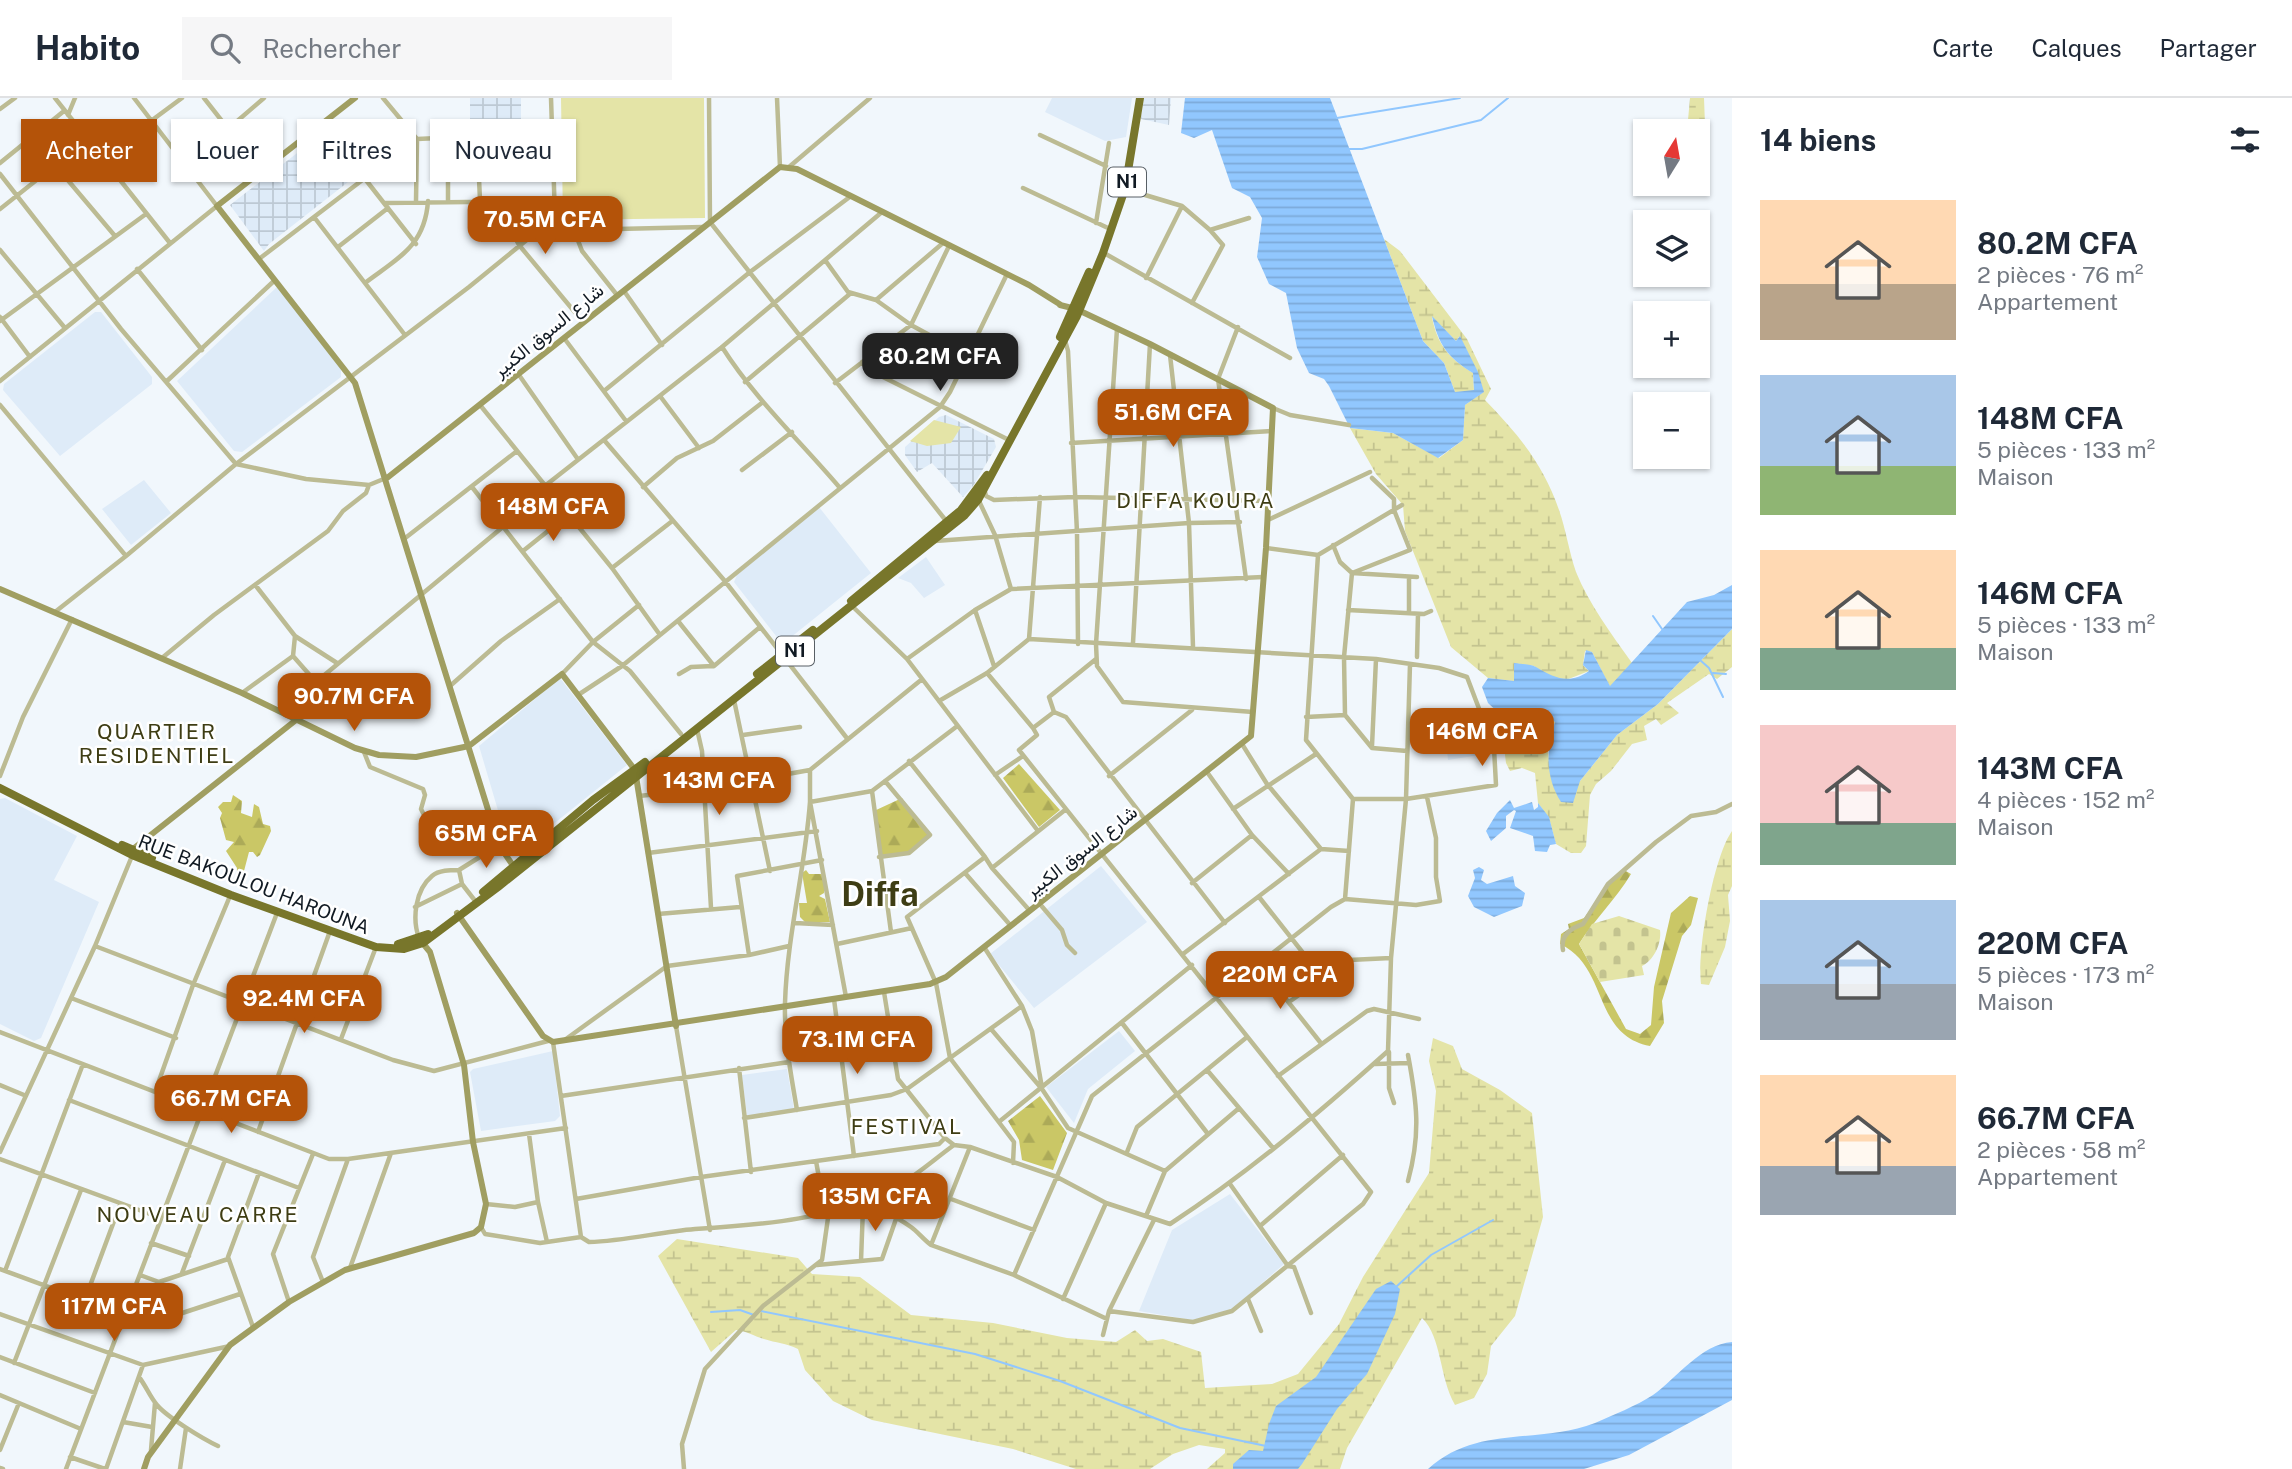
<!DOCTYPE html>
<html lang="fr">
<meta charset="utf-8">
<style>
body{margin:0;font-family:"Public Sans",Vazirmatn,sans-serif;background:#f6f6f7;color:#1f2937;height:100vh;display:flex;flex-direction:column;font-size:26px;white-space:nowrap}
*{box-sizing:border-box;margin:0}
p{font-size:23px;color:#747a83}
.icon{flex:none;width:38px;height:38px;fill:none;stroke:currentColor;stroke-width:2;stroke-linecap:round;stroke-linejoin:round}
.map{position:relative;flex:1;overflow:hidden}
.panel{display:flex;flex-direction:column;background:#fff;width:560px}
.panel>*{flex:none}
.banner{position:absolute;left:21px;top:21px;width:665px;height:63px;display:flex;gap:14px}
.needle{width:46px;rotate:11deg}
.tools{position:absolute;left:1633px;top:21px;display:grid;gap:14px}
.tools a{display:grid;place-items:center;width:77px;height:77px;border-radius:0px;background:#fff;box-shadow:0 2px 5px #0004;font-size:35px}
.price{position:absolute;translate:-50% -60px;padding:0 16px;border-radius:14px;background:#b45309;color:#fff;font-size:23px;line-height:46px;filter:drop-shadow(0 2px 4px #0008)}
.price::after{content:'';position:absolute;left:50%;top:42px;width:21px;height:16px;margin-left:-10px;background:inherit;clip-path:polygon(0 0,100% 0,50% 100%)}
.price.on{background:#222;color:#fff}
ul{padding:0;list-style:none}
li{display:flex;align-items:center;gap:21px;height:175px;padding:0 28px}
li span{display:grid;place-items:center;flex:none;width:196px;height:140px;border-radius:0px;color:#555}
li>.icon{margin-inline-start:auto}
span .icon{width:84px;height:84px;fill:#fffc;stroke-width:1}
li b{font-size:30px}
h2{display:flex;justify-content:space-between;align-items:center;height:84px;padding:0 28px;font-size:30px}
.tag{padding:0 24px;border-radius:0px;background:#fff;box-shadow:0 2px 5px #0004;font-size:24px;line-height:63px}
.tag.on{background:#b45309;color:#fff}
header{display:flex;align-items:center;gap:42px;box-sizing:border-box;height:98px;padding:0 35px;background:#fff;border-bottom:2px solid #e0e1e3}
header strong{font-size:33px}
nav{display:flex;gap:38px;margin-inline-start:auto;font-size:24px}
.search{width:490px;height:63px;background:#f6f6f7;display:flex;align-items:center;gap:18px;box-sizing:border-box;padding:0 24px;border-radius:0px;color:#747a83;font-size:26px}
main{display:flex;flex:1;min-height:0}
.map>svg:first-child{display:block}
</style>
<header>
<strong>Habito</strong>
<div class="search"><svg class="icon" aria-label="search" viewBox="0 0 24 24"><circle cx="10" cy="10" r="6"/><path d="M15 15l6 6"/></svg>Rechercher</div>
<nav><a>Carte</a><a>Calques</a><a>Partager</a></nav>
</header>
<main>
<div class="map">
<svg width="1732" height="1371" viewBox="0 0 1732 1371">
<defs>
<pattern id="industrial-grid" width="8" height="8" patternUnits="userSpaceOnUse" patternTransform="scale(1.75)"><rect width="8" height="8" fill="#deebf8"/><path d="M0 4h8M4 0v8" fill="none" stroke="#bdc9d4"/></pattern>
<pattern id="forest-firs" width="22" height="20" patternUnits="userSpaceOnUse" patternTransform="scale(1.75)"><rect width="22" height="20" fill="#cac766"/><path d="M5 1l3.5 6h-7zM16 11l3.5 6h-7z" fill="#acaa58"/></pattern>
<pattern id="wetland-marsh" width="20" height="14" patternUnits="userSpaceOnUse" patternTransform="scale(1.75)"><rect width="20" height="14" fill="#e4e4a7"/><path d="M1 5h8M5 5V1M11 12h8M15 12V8" fill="none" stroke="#c3c38f"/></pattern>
<pattern id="cemetery-stones" width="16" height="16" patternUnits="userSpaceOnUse" patternTransform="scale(1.75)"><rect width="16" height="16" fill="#e4e4a7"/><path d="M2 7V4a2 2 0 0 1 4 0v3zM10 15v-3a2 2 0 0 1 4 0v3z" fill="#c3c38f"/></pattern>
<pattern id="water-rules" width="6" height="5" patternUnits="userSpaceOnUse" patternTransform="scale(1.75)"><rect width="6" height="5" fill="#91c7fe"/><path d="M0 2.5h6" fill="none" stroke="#7caad9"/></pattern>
</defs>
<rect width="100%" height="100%" fill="#f1f7fc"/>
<!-- built -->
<path fill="#deebf8" d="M1052,0H1132L1126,39L1105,43L1045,14Z
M278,188L341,271V279L242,354L234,353L177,283Z
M95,214H101L152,279V286L60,358L3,292L4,286Z
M144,382L171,415L131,447L102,411Z
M819,409L871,475L785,544L780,543L734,484L737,477Z
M926,459L945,487L924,500L911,485L898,480Z
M560,580L627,667L516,756L510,753L479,648Z
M1474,611L1486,656L1448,662L1443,614Z
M5,700L77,738L54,782L99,804L41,940L34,943L0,926V701Z
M1101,768L1147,824L1034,910L990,856Z
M1119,933L1135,953L1088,991L1074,1025L1046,989Z
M553,953L560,1018L555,1023L481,1033L470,974L473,971Z
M787,971L794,1011L747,1018L742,977Z
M1230,1096L1284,1166L1229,1214L1192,1222L1139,1213L1172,1132Z"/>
<!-- industrial -->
<path fill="url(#industrial-grid)" d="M470,0H521V30H470Z
M1144,0H1171L1169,27L1141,21Z
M323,35L357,77L269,146L264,153L230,107Z
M946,317L994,341L996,349L973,388L963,399L932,365L917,374L905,357V349L939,319Z"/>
<!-- grass -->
<path fill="#e4e4a7" d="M561,0H704L705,120L563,122Z
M934,322L961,329L951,345L927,348L910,343Z"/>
<!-- forest -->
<path fill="url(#forest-firs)" d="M1019,666L1060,712L1039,729L1003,680Z
M233,697L242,703L241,715L252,719L254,706L259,709L263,726L270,728L271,733L260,757L257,759L253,754H249L244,773L237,777V770L226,753L234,744L226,742L220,720L222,715L218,709L223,704H231Z
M902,700L928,737L908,754L879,758L874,713Z
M806,772L809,776H821L825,781L824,795L819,798L825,801L830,824H805L800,819L799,805H807L802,775Z
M1624,772L1631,776C1616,801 1595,821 1579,846L1626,931L1640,936L1651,927L1654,889L1671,815L1690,798L1698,800L1691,827L1682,838L1662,903L1664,925L1650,948C1592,937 1609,869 1560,846L1561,836L1569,831L1568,826L1584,820L1617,777Z
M1040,998L1067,1035L1053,1072L1022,1062L1019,1042L1008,1023Z"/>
<!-- wetland -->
<path fill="url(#wetland-marsh)" d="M1690,0H1704L1705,27L1698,61V33H1687Z
M1384,141L1400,153L1467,241L1491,291L1485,302C1518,336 1544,367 1559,412C1566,432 1569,454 1576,474C1589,506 1612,537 1632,565L1610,589L1592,554L1585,553L1583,567L1589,573L1566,582L1547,578L1534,568L1514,565V583L1488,580L1451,549L1405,433L1403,407L1376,376L1350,330L1393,335L1439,360L1463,342L1465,307L1483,294L1459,239L1456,243L1432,219C1437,247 1450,261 1473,275L1474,293L1455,294L1444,265L1423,243Z
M1732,531V569L1717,581L1709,576L1667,605L1679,615L1661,627L1656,621L1644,628L1647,642L1632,646L1611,673L1596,686L1590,697L1586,748L1581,755H1571L1556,746L1549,720L1538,705L1535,675L1522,670L1510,673L1506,665L1503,641L1505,621L1517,620L1536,628L1548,619L1555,624L1547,646L1551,677L1580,683L1617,637L1658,606Z
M1732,733V788L1728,797L1730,823L1725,849L1709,887L1701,886C1697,853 1713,760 1732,733Z
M1433,940L1453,948L1462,971L1500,992L1532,1015L1543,1119L1515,1218L1491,1248L1487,1276L1474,1300L1455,1307C1439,1279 1442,1239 1422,1220L1347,1350L1340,1371H1207L1225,1355V1351L1199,1347L1173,1356L1150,1371H1076L1013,1351L872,1322L833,1303L805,1272L798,1251C786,1245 776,1245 764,1241C753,1238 747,1233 736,1232L711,1254L658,1158L677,1141L798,1160L812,1176L860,1179L911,1217L993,1225L1067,1240L1116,1244L1135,1232L1147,1243L1163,1241L1201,1254L1205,1290L1272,1286L1298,1276L1339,1226L1363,1179L1429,1075L1436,993L1429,963Z"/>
<!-- cemetery -->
<path fill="url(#cemetery-stones)" d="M1619,818L1660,832C1662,846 1653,863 1642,868L1644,877L1600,884L1579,846L1592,826Z"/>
<!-- water -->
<path fill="url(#water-rules)" d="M1185,0H1330L1423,243L1444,265L1455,294L1474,292L1473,275C1448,260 1438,246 1432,218L1456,243L1460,238L1478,274L1484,294L1465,307L1463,342L1438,360L1393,335L1350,330L1329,288L1324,281L1309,275L1297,250L1286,195L1269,186L1257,159L1262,120L1250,99L1232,90L1212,32L1194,40L1181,35Z
M1732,487V531L1658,606L1617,637L1580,683L1573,705L1561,704C1545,679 1546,651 1555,624L1548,619L1536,628L1525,629L1517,620L1505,621L1488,605L1482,589L1488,580L1514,583V565C1521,566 1530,566 1536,569C1555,580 1569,587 1589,573L1583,567L1586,552L1592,554L1610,588L1687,504L1714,497Z
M1510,702L1514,710L1532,704L1534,712L1538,709V705L1549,719L1556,746L1550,747L1547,754L1535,753L1533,738L1510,730L1516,713L1514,712L1506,718V730L1491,743L1486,733L1497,715Z
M1479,769L1484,772L1481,782L1487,786L1513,778L1515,788L1525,795L1522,808L1494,819L1474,809L1468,798L1475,780L1473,772Z
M1391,1183L1400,1191L1395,1216L1367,1276L1337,1311L1302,1366L1298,1371H1233V1366L1249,1352L1263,1353L1269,1326L1276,1308L1316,1279L1376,1191Z
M1732,1244V1302L1629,1357L1584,1371H1428C1478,1326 1539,1347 1595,1325C1613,1317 1636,1308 1653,1297C1677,1280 1701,1246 1732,1244Z"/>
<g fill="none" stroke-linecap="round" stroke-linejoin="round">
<!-- stream -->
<path stroke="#91c7fe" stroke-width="2" d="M1337,20L1460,0
M1347,51H1362L1481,22L1508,0
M1653,518L1662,531
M1700,562L1709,570L1723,599
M1713,575L1726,576
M1397,1188L1431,1157L1493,1122
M761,1213L975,1256L1060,1283L1180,1330L1266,1348
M711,1214L740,1212L754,1217"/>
<!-- street -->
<path stroke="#bcbb93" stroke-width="4.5" d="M55,0L170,145
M204,0L262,74
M383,0L417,41L416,103
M551,0L555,119L560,128L574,132L703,129
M709,0L710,124L947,424
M777,0L780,69
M0,11L15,0
M68,17L75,0
M322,26L416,146
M228,31L264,0
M1040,37L1106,68
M477,38L480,102
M417,41L552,35
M101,60L182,0
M0,65L64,13
M55,67L115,138
M789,69L870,0
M0,76L121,231L236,366L306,381L369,387L386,380
M1023,90L1108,130
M1125,91L1182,108L1210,132L1249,120
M495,102L519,147L583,224
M448,103V40
M385,105L554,103
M0,111L87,42
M314,119L405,237
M1096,125L1109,45
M574,132L582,153L617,197
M338,149L388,110
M0,152L65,230
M1104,155L1290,260
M259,161L365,80
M825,162L848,194L876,202L911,227L968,258
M137,171L202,252
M1146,180L1182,108
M365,185C398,160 425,148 428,103
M624,193L662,247
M876,202L943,145
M1192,205L1223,147L1210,132
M0,219L30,259
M0,223L146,116
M1238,229L1218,281L1246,481
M1117,231L1096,546L1097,568L1123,604L1253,614
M564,240L626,323
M1065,242L1068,253L1077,434L1078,546
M722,249C755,301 800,343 840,390
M1170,257L1189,425L1193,549
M862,264L867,271L1007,341
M519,277L577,360
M0,283L217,108L134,0
M167,283L275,182
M745,284L851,195
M835,285L911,227L949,148
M604,293L750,174L851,98
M660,298L699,350
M0,307L126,458L55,514
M480,307L612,470L660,537
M1273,310L1290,317L1349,327
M604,342L724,482L846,639
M1071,345L1272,333
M742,372L792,334
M1372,380L1394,401V412L1410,452L1352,475L1344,559L1345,617L1372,650L1407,653
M546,387L722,249L882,114
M472,389L593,544L630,573L681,636
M643,389L677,360L713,343L763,304
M985,394L986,398L994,402L1075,399L1268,403
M979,403L995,437L1011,491
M1268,422L1370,374
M404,441L517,353
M935,443L1189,425L1240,424
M1333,447L1340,464L1352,475L1417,479
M1266,450L1318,457
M523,453L568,417
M126,458L236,366L469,189L555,119
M612,470L671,424
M256,488L295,538
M852,508L907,561L1038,733
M975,512L994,568
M1348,512L1424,516L1431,513
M1409,515V479
M678,523L714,568L760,529
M1029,541L1376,561L1439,570L1467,579L1494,650L1496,687L1406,701H1353
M1133,545L1150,246
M293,558L295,538L337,565
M1417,559L1418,516
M162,560L214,517L328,433L343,413L366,395L369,387
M907,561L975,512L1011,491L1263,479
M1096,561L1049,599L1054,614L1033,630L1037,637L1019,652L1371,1094L1363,1106L1232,1213L1193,1224L1109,1213
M987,575L1033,630
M562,576L593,544L639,507
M679,576L691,569L713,568
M450,588L501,543L560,501
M242,595L293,558L315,583
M578,597L622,568L940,309L950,294L1007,176
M734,602L770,773
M939,603L987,575L1029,541L1040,399
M281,613L504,428
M1054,614L1066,619L1225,825
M1306,619L1345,617
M697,631L702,653L711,810
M743,637L800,629
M1242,646L1267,686L1321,751
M1372,648L1376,561
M364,654L370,669L423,691L425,697L421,711L425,719L437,723L490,717
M909,663L985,759
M810,672V704L846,899
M1207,674L1252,737L1289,776
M995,677L1023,658
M0,678L23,619L72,521
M1109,678L1192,612
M872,693L891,834
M639,698L704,691L810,672L921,582
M1233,711L1316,656
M648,755L817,733
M879,759L909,755L930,737L885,683
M992,770L1030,813
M459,772L499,747
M965,775L1011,828
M1192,785L1252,737
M1259,799L1322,879
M1345,801L1353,701L1306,642L1318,457L1402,407
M1039,805L1062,832L1067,847L1075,855
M415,809L462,786L476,804
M658,816L740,809
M795,825L833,827
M419,840C412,821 415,792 432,778C439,772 450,772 459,772L462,786
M837,846L912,830
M95,848L393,962L434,973L548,943
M984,849L1022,908L1032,933L1042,990
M1563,852C1560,837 1571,830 1583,826L1608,786L1656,744L1691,718L1716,714L1732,706
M1183,856L1321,751L1349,753
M749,857L737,778L822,762
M1259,867L1320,944
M884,894L898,981L945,1040L954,1047L970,1049L1057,1079L1106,1105L1170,1126C1248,1075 1319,1015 1388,953L1391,860L1406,701L1410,566
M71,900L176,940
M834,901L854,1058
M1289,904L1349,862L1391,860
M1122,925L1208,1036
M676,928L710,1132
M991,931L1042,991L1068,1030L1165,1073
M0,934L329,1061H348L566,1030
M341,941L376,849
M566,941L667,868L749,857L789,848
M553,944L581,1139L589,1144C625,1143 659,1134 695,1131C761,1127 839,1121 898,1088C918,1076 936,1060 954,1047
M1389,954V990L1394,1005
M1408,957C1417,1005 1421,1035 1408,1083
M1375,966L1409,965
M739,970L751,1074
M1207,972L1273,1050
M1278,978L1367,913L1374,911L1419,921
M0,987L24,997
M155,994L193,887L230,798
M561,998L789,964
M69,1002L299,1090
M797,1012C791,977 784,941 785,905C787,838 805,772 810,704L872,693L956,629
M744,1020L891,997L907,991L1022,908
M1000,1023L1192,867
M258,1034L330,833
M529,1036L538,1104L547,1144
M0,1054L95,848L132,758
M1127,1054L1137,1029L1247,939
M0,1061L161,1120
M816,1063L825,1113
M1013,1065L1014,1044L950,960L936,885L907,819L985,759L992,770L1065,712
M1230,1086L1288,1168L1294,1169L1311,1215
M576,1101L701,1079L939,1046L945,1040
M951,1101L1034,1132
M486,1106L515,1109L538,1104
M847,1110C870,1108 892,1115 911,1129C918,1134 923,1141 931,1147L1014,1177L1107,1221
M1146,1118L1165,1073L1238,1011
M1260,1128L1343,1057
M481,1129L485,1136L540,1145L581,1139
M151,1145L189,1158
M931,1147L970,1049
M861,1163L863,1109
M817,1167L882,1161L896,1121
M350,1170L391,1055
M0,1171L149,1226L240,1196
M5,1173L83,966
M182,1175L225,1062
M140,1177L159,1184L228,1161
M1014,1177L1092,998L1331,809L1345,801L1416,807L1440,803L1436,779V740L1427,699
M323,1184L313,1159L348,1061
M1063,1201L1106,1105
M1248,1201L1261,1233
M84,1204L120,1107
M289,1204L273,1156L313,1056
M0,1216L143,1267L230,1248
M253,1229L228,1159L259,1075
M1103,1237L1109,1213L1154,1122
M0,1259L95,1295
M14,1265L81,1092
M139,1279C146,1288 150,1299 157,1307C167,1319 203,1341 218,1348
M0,1297L81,1331
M123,1324L152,1329
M0,1352L19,1305
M151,1352L155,1305
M70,1359L105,1371
M0,1370L3,1371
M66,1371L277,815
M106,1371L143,1267
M180,1371L186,1330
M684,1371L682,1346L705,1271L763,1208L822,1162L829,1113"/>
<!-- secondary -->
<path stroke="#a09e61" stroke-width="6" d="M355,0L217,108L355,285L499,747L516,772
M387,380L780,69L797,71L1029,187L1061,207
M0,491L242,595L355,650L379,657L416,659L469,648L562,576L635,672L676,928
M133,751L296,622
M457,815L543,938L553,944L930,886L946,879L1251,638L1266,450L1273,310L1150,246L1076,211L1060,207
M144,1371L148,1359L230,1247L289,1204L345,1172L474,1135L481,1129L486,1106L473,1044L464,967L430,854L421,843"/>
<!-- highway -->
<path stroke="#78762b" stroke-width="8" d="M1060,239L1089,174
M851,503L961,412L987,377
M757,576L813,532
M0,690L132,757L231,797L376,849L404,851L423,845L498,789L965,417L978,402L1077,218L1103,155L1125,91L1140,0
M122,747L152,760
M483,794L593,702L645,664
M398,846L428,836"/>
</g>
<g text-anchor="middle" stroke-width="5" stroke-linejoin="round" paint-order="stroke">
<!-- shield labels -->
<g fill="#fff" stroke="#585f65" stroke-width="2">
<rect x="1108" y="69.5" width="38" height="29" rx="5"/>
<rect x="776" y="538.5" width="38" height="29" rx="5"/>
</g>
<g font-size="18" font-weight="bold" fill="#111a23">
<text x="1127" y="90">N1</text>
<text x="795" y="559">N1</text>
</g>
<!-- street labels -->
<g font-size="19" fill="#111a23" stroke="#fff">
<text transform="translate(548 232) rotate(-39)" y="7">شارع السوق الكبير</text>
<text transform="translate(1081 753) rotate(-38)" y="7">شارع السوق الكبير</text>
<text transform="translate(254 786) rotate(21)" y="7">RUE BAKOULOU HAROUNA</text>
</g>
<!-- neighbourhood labels -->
<g font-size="21" letter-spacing="2" fill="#3e3d14" stroke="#fff">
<text x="1196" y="410">DIFFA KOURA</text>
<text x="157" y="641">QUARTIER<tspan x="157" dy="24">RESIDENTIEL</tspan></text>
<text x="907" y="1036">FESTIVAL</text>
<text x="198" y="1124">NOUVEAU CARRE</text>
</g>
<!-- town labels -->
<g font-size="33" font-weight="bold" fill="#3e3d14" stroke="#fff">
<text x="880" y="808">Diffa</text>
</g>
</g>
</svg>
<div class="tools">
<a><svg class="needle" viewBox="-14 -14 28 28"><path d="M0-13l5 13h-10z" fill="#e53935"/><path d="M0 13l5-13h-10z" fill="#747a83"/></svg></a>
<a><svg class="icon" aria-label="layers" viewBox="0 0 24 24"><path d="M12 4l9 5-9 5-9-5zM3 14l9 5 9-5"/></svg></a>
<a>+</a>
<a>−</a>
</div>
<b class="price" style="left:545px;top:158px">70.5M CFA</b>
<b class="price on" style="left:940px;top:295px">80.2M CFA</b>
<b class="price" style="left:1173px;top:351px">51.6M CFA</b>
<b class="price" style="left:553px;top:445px">148M CFA</b>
<b class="price" style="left:354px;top:635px">90.7M CFA</b>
<b class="price" style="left:1482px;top:670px">146M CFA</b>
<b class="price" style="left:719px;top:719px">143M CFA</b>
<b class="price" style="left:486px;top:772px">65M CFA</b>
<b class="price" style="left:1280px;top:913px">220M CFA</b>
<b class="price" style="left:304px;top:937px">92.4M CFA</b>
<b class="price" style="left:857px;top:978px">73.1M CFA</b>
<b class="price" style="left:231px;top:1037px">66.7M CFA</b>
<b class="price" style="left:875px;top:1135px">135M CFA</b>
<b class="price" style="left:114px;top:1245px">117M CFA</b>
<div class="banner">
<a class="tag on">Acheter</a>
<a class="tag">Louer</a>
<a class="tag">Filtres</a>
<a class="tag">Nouveau</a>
</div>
</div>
<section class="panel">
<h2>14 biens<svg class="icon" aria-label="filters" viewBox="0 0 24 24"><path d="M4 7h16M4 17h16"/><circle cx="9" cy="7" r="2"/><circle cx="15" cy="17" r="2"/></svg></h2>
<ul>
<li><span style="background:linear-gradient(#ffd9b3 60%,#b9a48a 0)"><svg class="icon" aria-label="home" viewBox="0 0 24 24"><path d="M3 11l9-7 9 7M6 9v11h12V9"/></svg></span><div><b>80.2M CFA</b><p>2 pièces · 76 m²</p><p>Appartement</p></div></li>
<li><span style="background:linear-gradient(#a9c7e8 65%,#8fb573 0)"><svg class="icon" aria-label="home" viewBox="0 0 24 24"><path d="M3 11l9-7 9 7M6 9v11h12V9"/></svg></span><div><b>148M CFA</b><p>5 pièces · 133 m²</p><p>Maison</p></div></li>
<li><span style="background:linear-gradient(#ffd9b3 70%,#7fa58c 0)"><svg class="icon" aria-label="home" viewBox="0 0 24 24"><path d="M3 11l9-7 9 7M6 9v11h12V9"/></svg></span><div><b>146M CFA</b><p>5 pièces · 133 m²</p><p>Maison</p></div></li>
<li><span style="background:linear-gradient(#f6c9c9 70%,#7fa58c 0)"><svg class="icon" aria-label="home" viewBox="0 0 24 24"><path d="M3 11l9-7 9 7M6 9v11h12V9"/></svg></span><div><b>143M CFA</b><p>4 pièces · 152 m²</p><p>Maison</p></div></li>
<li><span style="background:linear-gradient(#a9c7e8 60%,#9aa5b1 0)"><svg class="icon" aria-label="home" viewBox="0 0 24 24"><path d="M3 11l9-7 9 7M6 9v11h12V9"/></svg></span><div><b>220M CFA</b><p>5 pièces · 173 m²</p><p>Maison</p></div></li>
<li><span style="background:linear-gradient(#ffd9b3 65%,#9aa5b1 0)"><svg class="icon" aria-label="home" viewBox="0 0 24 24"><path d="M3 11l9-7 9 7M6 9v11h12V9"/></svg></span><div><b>66.7M CFA</b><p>2 pièces · 58 m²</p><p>Appartement</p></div></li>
</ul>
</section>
</main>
